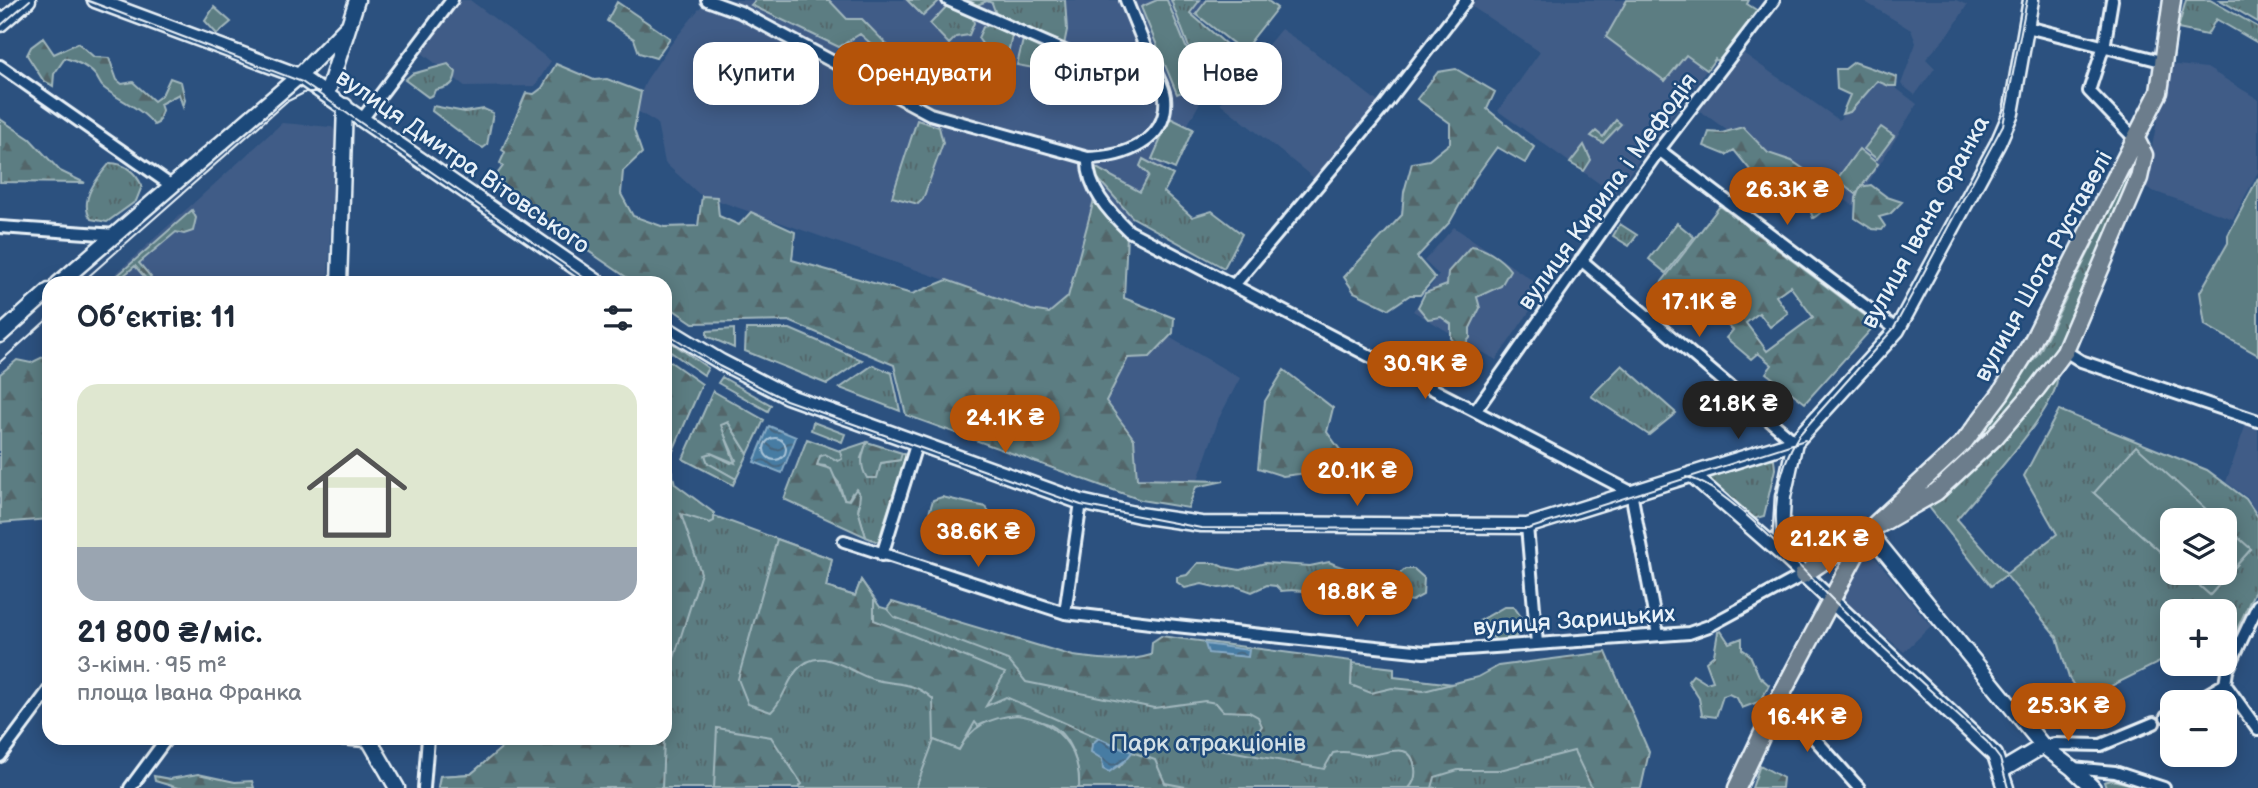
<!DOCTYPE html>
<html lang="uk">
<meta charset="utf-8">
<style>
body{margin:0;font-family:"Balsamiq Sans",sans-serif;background:#f6f6f7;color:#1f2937;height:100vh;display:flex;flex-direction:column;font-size:26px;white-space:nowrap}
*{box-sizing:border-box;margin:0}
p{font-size:23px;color:#747a83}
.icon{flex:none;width:38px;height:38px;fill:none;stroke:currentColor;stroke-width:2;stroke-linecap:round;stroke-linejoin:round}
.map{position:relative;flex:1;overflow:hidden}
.sheet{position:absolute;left:42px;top:276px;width:630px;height:469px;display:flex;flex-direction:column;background:#fff;border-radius:21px;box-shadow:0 4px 18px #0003}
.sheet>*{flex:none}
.guide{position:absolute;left:693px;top:42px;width:665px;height:63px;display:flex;gap:14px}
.buttons{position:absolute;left:2160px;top:508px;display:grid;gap:14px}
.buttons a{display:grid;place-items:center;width:77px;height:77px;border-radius:14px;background:#fff;box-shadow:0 4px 18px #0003;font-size:35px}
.price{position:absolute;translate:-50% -60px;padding:0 16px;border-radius:24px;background:#b45309;color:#fff;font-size:23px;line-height:46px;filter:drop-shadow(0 2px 4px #0008)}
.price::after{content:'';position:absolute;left:50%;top:42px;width:21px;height:16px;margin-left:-10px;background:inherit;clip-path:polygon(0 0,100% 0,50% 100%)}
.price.current{background:#222;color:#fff}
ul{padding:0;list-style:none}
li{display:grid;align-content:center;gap:14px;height:371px;padding:0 35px}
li+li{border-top:2px solid #e0e1e3}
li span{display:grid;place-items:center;height:217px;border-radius:21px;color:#555}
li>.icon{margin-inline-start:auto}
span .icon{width:126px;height:126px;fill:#fffc;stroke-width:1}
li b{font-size:30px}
h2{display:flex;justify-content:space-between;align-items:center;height:84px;padding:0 35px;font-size:30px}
.chip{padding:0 24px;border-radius:21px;background:#fff;box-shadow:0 4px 18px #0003;font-size:24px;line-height:63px}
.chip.current{background:#b45309;color:#fff}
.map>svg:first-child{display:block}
</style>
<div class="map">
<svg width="2258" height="788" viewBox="0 0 2258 788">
<defs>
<pattern id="grass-tufts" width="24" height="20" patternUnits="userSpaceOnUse" patternTransform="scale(1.75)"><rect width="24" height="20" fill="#5b7d82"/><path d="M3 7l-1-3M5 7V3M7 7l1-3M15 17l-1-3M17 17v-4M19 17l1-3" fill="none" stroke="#526569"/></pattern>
<pattern id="forest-firs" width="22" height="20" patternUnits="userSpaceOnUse" patternTransform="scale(1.75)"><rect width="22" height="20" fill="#5b7d82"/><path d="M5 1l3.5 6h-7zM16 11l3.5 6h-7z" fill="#526569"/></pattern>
<pattern id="water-waves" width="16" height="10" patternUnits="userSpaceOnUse" patternTransform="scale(1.75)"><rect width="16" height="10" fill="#467ba3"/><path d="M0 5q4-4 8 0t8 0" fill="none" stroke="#46647b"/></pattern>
</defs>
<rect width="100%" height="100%" fill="#2c517f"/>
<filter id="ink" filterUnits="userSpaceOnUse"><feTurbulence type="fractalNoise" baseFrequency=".0143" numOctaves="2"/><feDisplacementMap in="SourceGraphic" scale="14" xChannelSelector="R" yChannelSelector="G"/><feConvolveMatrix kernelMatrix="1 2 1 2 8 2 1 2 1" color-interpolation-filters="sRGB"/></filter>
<g filter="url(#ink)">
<!-- built -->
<path fill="#3f5c87" d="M456,0H470L551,61L535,86L466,87L418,50Z
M706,0H1207L1196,14L1216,74L1141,208L1068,297L1049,313L1031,310L699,194L665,163L657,123L634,109L647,79L668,48Z
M1475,0H1749L1747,4L1758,11L1721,65L1715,59L1614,194L1498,111L1540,52L1471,6Z
M1862,0H1956L1967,5L1952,30L1926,59L1935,68L1915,95L1901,84L1916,43L1911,30Z
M1281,29L1308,47L1378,102L1315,179L1220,103Z
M1743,53L1839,120L1875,72L1917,104L1854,206L1836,194L1828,204L1699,110Z
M2168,64L2207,68L2258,99V172L2233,219L2144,188Z
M282,123L332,127L335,131L328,283L104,284Z
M1454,227L1545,289L1496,360L1413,311L1439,275L1424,261Z
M1169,337L1240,378L1219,418L1198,480L1137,479L1134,439L1106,401L1128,357H1150Z
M2247,421L2258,425V516L2248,498L2226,482Z
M1869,550L1931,626L1904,652L1839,598Z"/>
<!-- grass -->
<path fill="url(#grass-tufts)" stroke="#a2b7bd" stroke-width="2" fill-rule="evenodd" d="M756,0H829L847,19H862L901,59L894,64L860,34L839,47L751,5Z
M907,0H937L939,1L923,16Z
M967,0H1065L1067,30L1064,45L996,14L992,3L987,1L977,5Z
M1171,0H1200L1190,13L1241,57L1244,66L1217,100L1207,95Z
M2186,0H2210L2258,27V43L2216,19L2207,35L2178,29Z
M2220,0H2258V22Z
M948,5L972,16L974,23L969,35L956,37L949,44L930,24Z
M990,25L1012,35L1006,63L985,59V48L978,38L983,27Z
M1023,40L1069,62L1067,74L1017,65Z
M448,64L456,72C454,87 448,87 435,90L433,95L428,97L405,80L412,74Z
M433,106L465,112L484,109L493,113L487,145L483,148L477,145L432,111Z
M917,120L939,127L943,143L923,199L918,204L892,197Z
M1616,120L1621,124L1603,143L1591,136L1596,131L1603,137Z
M1584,145L1591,160L1584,171L1570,163Z
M1143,159L1173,175L1164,192L1192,217L1212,211L1242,234L1224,268L1132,217L1093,173V166L1140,192L1149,175L1140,166Z
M110,163C125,163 136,173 142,186L136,201L107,222L91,219C78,200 98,177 110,163Z
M2134,170L2059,349L1997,429L1927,492L1906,500L1976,437L2040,351L2126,177Z
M1620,224L1637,235L1629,246L1613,236Z
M734,329V348L707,336V331Z
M746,329H790L862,360L827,384L745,351Z
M665,338L708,368L704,375L665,348Z
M873,365L892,373L900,411L840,388Z
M1622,365L1676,413L1649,435L1591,396Z
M722,377L771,405L768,411L718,383Z
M2052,378L2057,379C2057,409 1979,492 1957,519L2006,574L2057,534L2024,476L2059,410L2207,470L2246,499L2258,517V584L2226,653L2224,611H2172V656L2083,700L2069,678L2057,637L2006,575L1991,586L1929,507L1995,447ZM2094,493L2224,520V525L2251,549L2210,595L2184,572H2172V562Z
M728,422L748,454L736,479L707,463L705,454L711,453L731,463L736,460L720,425Z
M813,422L845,434L842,442L811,430Z
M867,442L861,458L881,463L899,460L902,453L906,455L878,542L866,537L858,510L860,504L852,493L848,500L844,499L839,483L825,466L817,465L820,456L829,454L834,460L842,455L840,451Z
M1765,457L1774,459L1775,469L1764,516L1753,519L1711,483L1710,478Z
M665,494L698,510L832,559L826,587L855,596L861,580L880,607L1100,670L1194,654L1352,672L1353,663L1394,668V677L1462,685L1603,664L1631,788H438L440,776L471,774L513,739L665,738Z
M942,497L986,507L990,514L986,530L972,540L942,528L941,523L925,526L933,500Z
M1329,562C1352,573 1372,574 1398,575L1405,569H1414L1424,578L1423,595L1412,601C1394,596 1383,612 1365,609C1336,604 1311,586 1281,591L1276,586L1267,585L1252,592L1236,586L1219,588L1202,584L1185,588L1177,582V577L1187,575L1198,563H1215L1223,567L1240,570L1265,563L1310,566Z
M1504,607H1514L1527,625L1514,638L1496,640L1489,634H1474L1476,623Z
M1721,631L1729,643L1742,638V649L1750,655L1759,676L1769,685L1761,701L1742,708L1737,698L1729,694L1723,696L1716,717L1702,715L1699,698L1688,681L1693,675L1706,683L1713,681L1706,662L1714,655L1718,632Z"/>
<!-- forest -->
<path fill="url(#forest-firs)" stroke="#a2b7bd" stroke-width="2" fill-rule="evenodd" d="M617,2L670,38L656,58L639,53L634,39L607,21Z
M43,38L54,54L78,43L94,57L109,58L117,80L122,84L133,82L154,101L162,95L170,78L181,82L185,100L183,107L179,94L160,104L162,110L158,123L154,125C142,108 120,101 104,88C99,84 99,79 95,75C88,66 75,61 65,58L54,74L53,86L43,80L27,55L31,47Z
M1854,62L1897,77L1896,86H1889L1877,81L1850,112L1842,114L1850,95L1837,89L1836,69H1845Z
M556,64L594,80L607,79L641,92L634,130L642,153L623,171L621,194L633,216L664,227L698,226L702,196L717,197L719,216L739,225L751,212L795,232L792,260L912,294L947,280L1031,310L1049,313L1068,297L1095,196L1127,235L1124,298L1174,318L1173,333L1150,357L1128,358L1106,401L1134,439L1137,479L1224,481L1196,487L1188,508L1141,500L906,415L894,365L789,321L693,323L665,304V284L635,283L490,184L503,166L500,163L505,152L502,150L526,93L534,94L542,88Z
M1456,69L1495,92L1487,109L1534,147L1525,163L1497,147L1474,179L1450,222L1417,257L1435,278L1420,295H1410L1389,309L1354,292L1344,277L1402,215L1404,192L1412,163L1429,160L1450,143V123L1417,99L1438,72Z
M0,119L30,139L60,171L85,183L0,182Z
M1743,127L1768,153L1792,161L1834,190C1831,200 1822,214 1813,218L1810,210L1802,201H1780L1773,190L1774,181L1761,173L1755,176L1734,150L1726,155L1704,146L1709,132L1722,133Z
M1871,185L1887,197L1902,202L1890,214L1879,217L1885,226L1882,230L1872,229L1855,218L1856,198L1860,187Z
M1720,206L1876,324L1805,403L1766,373L1772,365L1758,353L1751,359L1726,338L1733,330L1717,317L1709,325L1691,309L1696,303L1681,290L1676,295L1661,283ZM1790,286L1813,317L1767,351L1746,323L1759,313L1770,327L1788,313L1776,296Z
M192,210L196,218L193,231L184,234L176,232L139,263L151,277L147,280L135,266L115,283H109Z
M1471,246C1484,247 1502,259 1510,270L1501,286L1477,297L1480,308L1470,328V338L1460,350L1451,338V324L1441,317L1428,319L1418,307L1425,293L1447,285L1448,272Z
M49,354V519L0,523V374L17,360L31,363Z
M665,358L702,384L669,460L675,484L714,513V521L710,523L681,514L701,573L667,680L665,724Z
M1284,370L1333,408L1327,432L1344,455L1378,463L1383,475L1315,472L1283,476L1258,468L1265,401Z
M713,391L764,420L748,454L728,422L721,425L735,463L711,453L705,455L708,463L736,479L733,485L683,459Z
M807,439L840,451L842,459L838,461L825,454L820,456L817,465L831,469L844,499L849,500L856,489L860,495L858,510L866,537L784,499Z
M867,442L902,453L900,460L881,463L877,478H867C859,465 862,455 867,442Z
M777,539L832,559L826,587L855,596L861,580L874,599V620L1005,673L986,706L1006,697L1099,738L1092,744L1119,767L1132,752L1155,760L1165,783L1191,788H1079C1080,764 1069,728 1042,722C1034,720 1023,721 1015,721C1000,720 991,719 978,726L975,722L959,750L934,740L933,699C911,680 898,686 872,679C848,672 821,643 797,670C786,683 784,700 771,712L748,704L738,679Z
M892,602L1073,656C1099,659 1125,663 1151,655L1152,642L1161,636L1352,661L1351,685L1371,693L1392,688L1424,691L1478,677L1498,666L1606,652L1649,752L1641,788H1592L1574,751L1500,770H1458L1435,777L1432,788H1409C1414,783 1416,775 1415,768C1411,737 1382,757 1365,755C1351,754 1348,750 1333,753L1324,769L1220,749L1254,738L1262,726L1258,717L1249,712L1223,711L1216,703L1205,701L1154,708L1026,682L1008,660L894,617L887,609Z
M717,728L771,737L802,784L798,788H714Z
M513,738L664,739L662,788H438L440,776L471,774Z
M1760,765L1783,778L1782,788H1752Z
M198,774L235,782L252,781L254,788H178L155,781L154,776L170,779Z
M2112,780L2142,787L2106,788L2104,782Z"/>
<!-- garden -->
<path fill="#5b7d82" stroke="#a2b7bd" stroke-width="2" d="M1157,0H1167L1201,84L1177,94L1141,7Z
M1207,0H1267L1277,8L1243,51L1196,14Z
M1627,0H1749L1747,4L1758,11L1721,65L1715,59L1707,70L1686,55L1665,81L1606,37Z
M214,7L231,22L217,34L205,21Z
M1170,118L1193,129L1175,169L1152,159Z
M1881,127L1894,136L1877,159L1864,149Z
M1859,149L1878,164L1856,194L1837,179Z
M2258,178V355L2205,325L2200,292L2228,243V235Z
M1677,223L1694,237L1666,273L1649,259Z
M2136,446L2218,520H2172V562L2094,493Z
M2224,525L2251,549L2210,595L2184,572H2224Z
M1017,715C1056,720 1081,748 1079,788H916L934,740L959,750C971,726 991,717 1017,715Z"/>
<!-- water -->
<path fill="url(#water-waves)" stroke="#87aac5" stroke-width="2" d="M769,426L796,437L782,473L754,462Z
M1205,644L1249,650L1248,657L1208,653Z
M1099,738L1132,752L1126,760L1109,772L1103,769L1102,759L1091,752L1092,744Z"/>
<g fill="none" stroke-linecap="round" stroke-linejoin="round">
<!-- shore -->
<path stroke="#a7c2d6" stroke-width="2" d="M764 449a11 11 0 1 1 22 0a11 11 0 1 1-22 0Z"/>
<!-- minor casing -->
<g stroke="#e8f1f8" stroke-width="16">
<path id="minor" d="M707,0L740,12L930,114L1088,158C1123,157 1169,142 1165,97C1164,87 1157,76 1153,66
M948,0L1074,55L1110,64L1153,66L1126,0
M2112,0L2105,42L2089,91L2137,141
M2027,27L2165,62
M0,66L172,186
M363,118L452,0
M1659,150L1897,330
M1088,158C1086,187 1109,212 1129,231L1631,492L1658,635
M0,227L116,235
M1581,260L1795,442
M1234,285L1383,108L1466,0
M2065,351L2081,361L2258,421
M1476,410L1659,150L1774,0
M1527,526L1537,644
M844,541L1065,613L1176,626L1424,652L1689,633L1709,626L1803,575
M882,555L917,442
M2258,605L2227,671L2225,684L2258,730
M1065,613L1081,502
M1779,699L1859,788
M2194,702L2225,684
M2166,717L2172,714
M336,738L370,741
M2043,746L2055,744L2101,745L2154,723
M0,756L49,690
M2072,768L2115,772L2164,788
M130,788L167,738
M424,788L428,738"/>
</g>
<!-- secondary casing -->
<g stroke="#e8f1f8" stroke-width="19">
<path id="secondary" d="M95,0L299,76L600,284
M0,24L28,0
M327,94L357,0
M58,284L299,76L349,25
M339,284L345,106
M665,328L721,362L787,396L1081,502L1139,515L1201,524L1527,526L1795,442L1897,330L1998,143L2011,113L2031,0
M0,335L49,291
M1691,474L1780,552L1995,755L2006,788
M1868,531L2043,746L2072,768L2093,788
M1780,552L1783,497L1795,442
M368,738L397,788
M2001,771L2043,746"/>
</g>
<!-- primary casing -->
<g stroke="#e8f1f8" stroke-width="21">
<path id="primary" d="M1803,575L1868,531L1936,492L1995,437L2037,388L2065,351L2139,178L2144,155L2137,141
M1737,788L1779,699L1868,531L1964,442L2001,393L2031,344L2159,92L2172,0"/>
</g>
<!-- minor -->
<use href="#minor" stroke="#1f4a7a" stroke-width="10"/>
<!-- secondary -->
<use href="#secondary" stroke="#1f4a7a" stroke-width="14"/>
<!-- primary -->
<use href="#primary" stroke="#6c7d8c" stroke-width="16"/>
<!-- tram -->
<path stroke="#e8f1f8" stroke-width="2" d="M86,0L302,82L593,284
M0,26L30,0
M80,284L286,102L306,92H320
M665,332L719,366L786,400L1081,505L1201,528L1528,529L1805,440
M0,362L49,318
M1686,477C1726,484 1808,576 1840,607C1889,653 1938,697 1987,742L2000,759L2008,788
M1784,561C1768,521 1777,470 1799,435L1894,328L2003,125L2027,0"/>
</g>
</g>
<g text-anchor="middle" stroke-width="5" stroke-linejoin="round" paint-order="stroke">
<!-- street labels -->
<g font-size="24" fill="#e8f1f8" stroke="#1f4a7a">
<text transform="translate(463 161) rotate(35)" y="8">вулиця Дмитра Вітовського</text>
<text transform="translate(1607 191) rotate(-54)" y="8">вулиця Кирила і Мефодія</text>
<text transform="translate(1925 222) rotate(-61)" y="8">вулиця Івана Франка</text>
<text transform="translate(2043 266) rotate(-61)" y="8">вулиця Шота Руставелі</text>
<text transform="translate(1574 620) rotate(-4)" y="8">вулиця Зарицьких</text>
</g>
<!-- park labels -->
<g font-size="24" fill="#d3e0e6" stroke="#1f4a7a">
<text x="1208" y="751">Парк атракціонів</text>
</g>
</g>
</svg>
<div class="buttons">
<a><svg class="icon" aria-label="layers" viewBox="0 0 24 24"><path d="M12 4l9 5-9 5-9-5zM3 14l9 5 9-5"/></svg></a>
<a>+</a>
<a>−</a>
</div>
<b class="price" style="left:1787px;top:227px">26.3K ₴</b>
<b class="price" style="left:1699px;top:339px">17.1K ₴</b>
<b class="price" style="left:1425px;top:401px">30.9K ₴</b>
<b class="price current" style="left:1738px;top:441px">21.8K ₴</b>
<b class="price" style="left:1005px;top:455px">24.1K ₴</b>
<b class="price" style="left:1357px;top:508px">20.1K ₴</b>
<b class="price" style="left:978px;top:569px">38.6K ₴</b>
<b class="price" style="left:1829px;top:576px">21.2K ₴</b>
<b class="price" style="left:1357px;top:629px">18.8K ₴</b>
<b class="price" style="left:2068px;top:743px">25.3K ₴</b>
<b class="price" style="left:1807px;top:754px">16.4K ₴</b>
<div class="guide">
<a class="chip">Купити</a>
<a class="chip current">Орендувати</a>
<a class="chip">Фільтри</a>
<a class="chip">Нове</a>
</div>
<section class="sheet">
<h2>Об’єктів: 11<svg class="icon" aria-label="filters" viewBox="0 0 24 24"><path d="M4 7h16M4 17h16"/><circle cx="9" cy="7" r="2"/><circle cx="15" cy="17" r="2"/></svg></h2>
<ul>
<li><span style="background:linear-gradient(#dfe7d0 75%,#9aa5b1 0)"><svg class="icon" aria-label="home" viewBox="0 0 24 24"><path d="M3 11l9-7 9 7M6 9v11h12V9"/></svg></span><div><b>21 800 ₴/міс.</b><p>3-кімн. · 95 m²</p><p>площа Івана Франка</p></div></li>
</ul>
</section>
</div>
